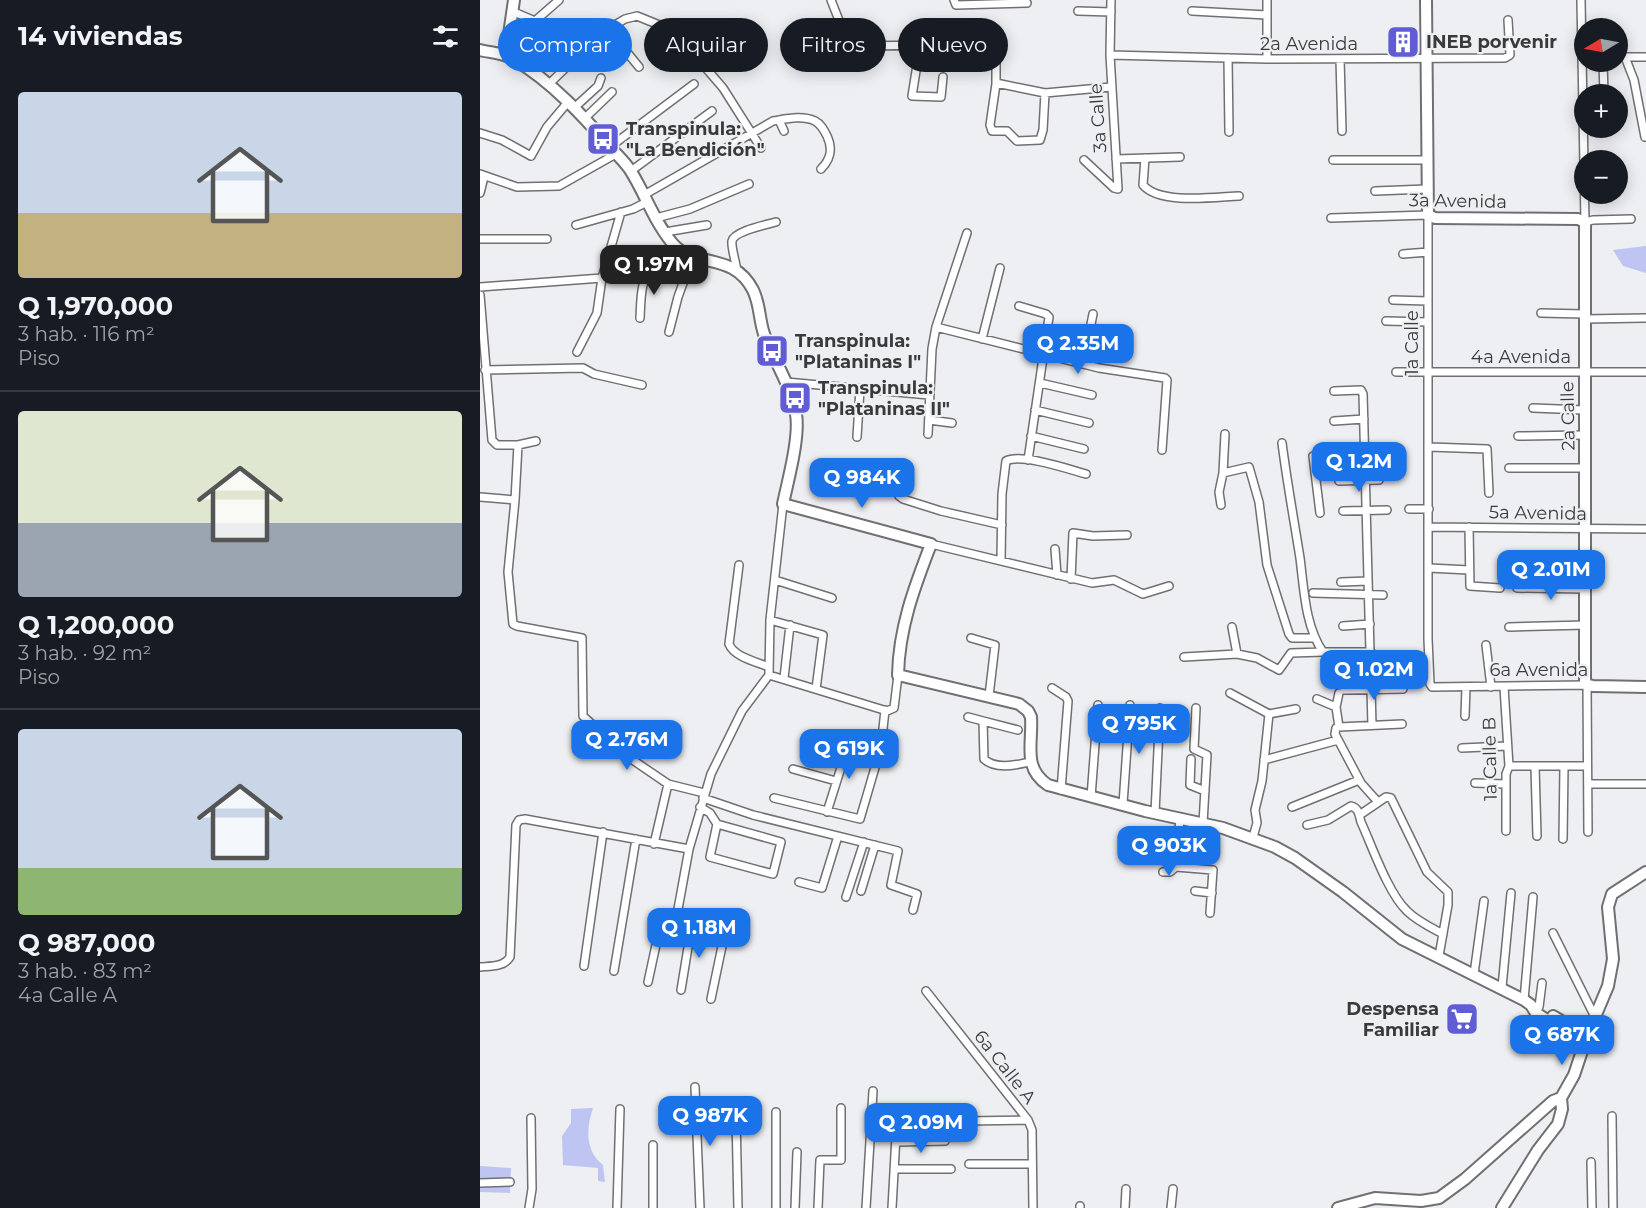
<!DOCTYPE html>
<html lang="es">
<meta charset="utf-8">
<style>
body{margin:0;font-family:Montserrat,sans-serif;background:#20242c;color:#f1f3f6;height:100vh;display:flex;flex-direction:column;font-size:22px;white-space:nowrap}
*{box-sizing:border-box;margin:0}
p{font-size:20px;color:#9ea1a6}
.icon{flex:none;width:33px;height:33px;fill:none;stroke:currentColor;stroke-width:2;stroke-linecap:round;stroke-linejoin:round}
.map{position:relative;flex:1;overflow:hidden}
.side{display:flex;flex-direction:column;background:#171b24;width:480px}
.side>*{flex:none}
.hud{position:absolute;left:18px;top:18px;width:570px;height:54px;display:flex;gap:12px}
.needle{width:39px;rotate:260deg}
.controls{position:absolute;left:1094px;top:18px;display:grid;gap:12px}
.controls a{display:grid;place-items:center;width:54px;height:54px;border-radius:50%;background:#171b24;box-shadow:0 3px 15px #0003;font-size:30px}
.price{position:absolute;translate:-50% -51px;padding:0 14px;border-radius:12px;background:#1a73e8;color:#fff;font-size:20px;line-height:39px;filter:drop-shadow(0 2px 3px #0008)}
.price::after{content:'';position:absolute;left:50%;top:36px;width:18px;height:14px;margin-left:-9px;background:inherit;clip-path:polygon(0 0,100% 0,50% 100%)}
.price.active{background:#222;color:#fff}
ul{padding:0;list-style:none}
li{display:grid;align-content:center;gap:12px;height:318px;padding:0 18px}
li+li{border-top:2px solid #363941}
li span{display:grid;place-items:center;height:186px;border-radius:6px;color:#555}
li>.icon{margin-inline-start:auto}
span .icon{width:108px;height:108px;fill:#fffc;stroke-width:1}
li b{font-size:26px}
h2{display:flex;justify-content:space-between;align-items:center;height:72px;padding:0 18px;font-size:26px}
.tag{padding:0 21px;border-radius:27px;background:#171b24;box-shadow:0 3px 15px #0003;font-size:21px;line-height:54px}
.tag.active{background:#1a73e8;color:#fff}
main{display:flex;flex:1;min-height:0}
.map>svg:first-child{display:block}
</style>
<main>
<section class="side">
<h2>14 viviendas<svg class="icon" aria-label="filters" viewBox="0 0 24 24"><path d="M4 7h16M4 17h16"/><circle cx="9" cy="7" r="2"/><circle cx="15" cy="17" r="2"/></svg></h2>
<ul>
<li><span style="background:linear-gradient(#c9d6e8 65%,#c2b280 0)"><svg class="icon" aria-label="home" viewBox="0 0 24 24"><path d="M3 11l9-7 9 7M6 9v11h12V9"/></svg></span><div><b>Q 1,970,000</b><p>3 hab. · 116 m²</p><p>Piso</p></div></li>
<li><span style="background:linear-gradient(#dfe7d0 60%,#9aa5b1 0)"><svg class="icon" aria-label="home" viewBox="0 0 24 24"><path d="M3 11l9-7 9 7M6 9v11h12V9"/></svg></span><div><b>Q 1,200,000</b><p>3 hab. · 92 m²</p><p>Piso</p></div></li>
<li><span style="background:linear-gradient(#c9d6e8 75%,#8fb573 0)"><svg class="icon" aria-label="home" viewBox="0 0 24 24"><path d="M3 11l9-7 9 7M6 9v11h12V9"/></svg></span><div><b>Q 987,000</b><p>3 hab. · 83 m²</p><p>4a Calle A</p></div></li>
</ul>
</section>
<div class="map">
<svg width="1166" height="1208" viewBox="0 0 1166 1208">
<rect width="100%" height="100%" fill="#eeeff2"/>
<!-- green -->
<path fill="#bfc5f3" d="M1166,246V273L1143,266L1133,250Z
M113,1108C106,1128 105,1151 123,1165L125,1182L118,1181V1168L83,1165L82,1136L91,1123V1109Z
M0,1166L31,1168L30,1193L0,1192Z"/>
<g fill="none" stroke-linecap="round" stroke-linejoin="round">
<!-- street casing -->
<g stroke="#707073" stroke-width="10">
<path id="street" d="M351,0L369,46L464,45L466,48L465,58L467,61H516V84L510,125L512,131H527L537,141L560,140L563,130L565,93
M474,0L476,5L547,3
M787,0V59
M1101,0L1105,222L1113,220L1151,219
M598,11L631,12
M712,11L787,15
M34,12L55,21L79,0
M1123,24L1124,28
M128,29L159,67
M193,30L227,29L257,62
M440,46L432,96L461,97L463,77
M630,55L787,59L1025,58L1030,55L1028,20
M1137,57H1166
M1145,57L1154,80L1165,137
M748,58L749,132
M860,59L862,131
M1123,62L1124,94
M377,67L378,46
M516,83L565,93L631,87
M69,84L105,49L128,29L145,19L157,16L194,31L243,88L281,148
M94,108L118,86L121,78
M104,119L132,92
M299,120L304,131
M0,133L22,140L51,156L67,127L88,102
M130,147L214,84
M665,158L663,185C680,205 735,197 759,196
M636,159L700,157
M604,160L634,188L638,189L630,55L631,0
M853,160H948
M151,171L232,111
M0,174L37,187L79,186L136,154
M895,191L947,189
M0,193L4,177
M164,195L293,121C306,119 322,115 335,121C341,124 344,130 347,136C353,149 351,159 341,169
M176,218L210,209L269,184
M851,218L948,215V639L950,684L952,687L1107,685L1108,832
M96,225L153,209L167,202
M185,232L227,225
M0,239H67
M923,254L948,252
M257,271C256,263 251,247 252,241C254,231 286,225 296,222
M0,287L122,278
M0,295L12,440L17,445H38L56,441
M913,300L948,301
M539,306L566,314L569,317L548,460
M1061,313L1104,314
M160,318C161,300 160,279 173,266L211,261L212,256
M1104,319L1166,318
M906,321L948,322
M456,327L487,233
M189,332L198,297L211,261
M502,339L520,268
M97,352L117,313L122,278L141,212
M603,364L613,314
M5,370L103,368L114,374L162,385
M916,372H1166
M306,382L449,395
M560,383L612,395
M854,391L881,390L883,394L892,725
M1053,408L1104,410
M555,410L609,423
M449,420L472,423
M854,421L884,419
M448,434L452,349L456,327L619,368L685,378L687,380L682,450
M745,434L743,473L769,467L779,502L787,565L809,634L812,638H833
M551,436L604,449
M1038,436L1104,435
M377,437L380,389
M802,443C807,482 814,520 820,558C824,589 825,626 843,652H891
M38,445L35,500L28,572L33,624L37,626L102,638L103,716L144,754L188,784L224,793
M949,447L1007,449L1009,493
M1029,468H1105
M859,481L899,480
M413,484L419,496L423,499L461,511L522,525
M0,497L35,500
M741,505L739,492L743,473
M929,509H949
M863,511L907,510
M840,513L833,456L840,453L883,450
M949,527L1166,529
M989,527L990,586L1020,588
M451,544L612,583L634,580L663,594L689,586
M575,549L577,575
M521,561L522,494L526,461C541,453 588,469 606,474
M259,565L249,644C254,657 277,662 289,667
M949,568L989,570
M591,579L593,533L613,536L647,535
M295,580L352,598
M861,582L888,581
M1037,588L1106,589
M833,593L903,595
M290,620L343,635L336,689
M863,626L890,624
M752,627L757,654
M1029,627L1106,625
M491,638L515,645L509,696
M1006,645L1011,687
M704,657L757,654L777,658L799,670L811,653L843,652
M289,675L407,711L414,708L418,675
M304,678L310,625
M1024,687L1029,766L1026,774V831
M572,688L586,697L588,701L581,790
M864,690L923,689
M750,693L789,714L782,781L775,810L777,823L773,837
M859,693L856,707L859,727L856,728L855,734L881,783L898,802
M837,699L856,707
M716,708L714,749L727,755L723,823
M789,714L816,709
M985,716L986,687
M488,717L503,721
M859,727L922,724
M538,730L503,721L504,759C516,770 536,765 550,762
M982,748L1027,746
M711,759L710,785L725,791
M784,760L858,740
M1029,766H1107
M1055,767L1057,836
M313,769L356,781
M995,783L1025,784
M1108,784H1166
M611,797L618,705
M223,798L273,815L418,851L411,885L437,894L433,910
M294,798L380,819L401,747L405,710
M643,804L650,705
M220,807L230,813L237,824L301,842L293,874L230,857L237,824
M812,807L879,780
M347,812L370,739L372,738L401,747
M675,813L680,708
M881,814L906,797L911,798L947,872L968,892V905L959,956
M700,818L696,867L733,870L730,913
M827,825L848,820L871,806C879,808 879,815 881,822C892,846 908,893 927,911C937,921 950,927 963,934
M1083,839L1084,767
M174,844L188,784
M683,872H690L696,867
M319,882L342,888L358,836
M381,891L395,845
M715,891L732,893
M366,897L384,842
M196,920L209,849L231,774L262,711L289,675L290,620L303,504
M1073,933L1115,1017
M104,966L123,832
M0,967C11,966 24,967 30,957L36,825L39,820L45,819L209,849
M134,971L156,839
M994,974L1004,901
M168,982L182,917L252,933
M1022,987L1031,893
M201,990L212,923
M446,991L548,1120L552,1130L553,1208
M231,999L245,932
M1044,1000L1053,897
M1059,1007L1062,983
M215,1087L220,1208
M296,1112V1208
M256,1116L258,1208
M1132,1116L1133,1208
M484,1121L548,1120
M416,1142L465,1141
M173,1145V1208
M1111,1162L1112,1208
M489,1164H551
M414,1169H471
M0,1183L30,1182
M49,1208L52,1189L51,1118
M137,1208L140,1109
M315,1208L317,1152
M338,1208L340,1160H361V1108
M386,1208L393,1091
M412,1208L416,1136C421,1120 435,1122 450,1120
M600,1208V1206
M645,1208L646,1189
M691,1208L693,1189"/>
</g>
<!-- secondary casing -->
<g stroke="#707073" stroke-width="14">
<path id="secondary" d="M946,0L948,215L955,218L1098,219L1105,222V680L1107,685L1113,686L1166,687
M0,50C12,53 25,53 35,60C72,82 103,116 132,149C138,156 147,164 152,173C166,196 175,223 193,244C215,269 253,251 273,290C280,304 279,319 284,334C294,361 311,385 316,414C320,437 308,480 303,504L451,544C434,588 419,628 418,675L539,704L548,711L551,717C553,743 542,768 568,785L665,811L743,828L795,847L815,858L863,892L922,939L1044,1000L1051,1005L1056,1013L1104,1044
M26,55L34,0
M1073,1016L1107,1036
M858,1208L895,1198L941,1201L959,1198L985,1179L1073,1101L1081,1098L1094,1075L1107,1036L1128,986L1133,959L1128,907L1132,894L1166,872
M1022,1208L1058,1150L1078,1124L1082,1109L1081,1098"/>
</g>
<!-- street -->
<use href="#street" stroke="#fff" stroke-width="7"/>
<!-- secondary -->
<use href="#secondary" stroke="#fff" stroke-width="10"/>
</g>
<!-- icons -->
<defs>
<g id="building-square" transform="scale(1.725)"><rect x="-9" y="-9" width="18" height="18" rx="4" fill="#5f5cd5" stroke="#eeeff2"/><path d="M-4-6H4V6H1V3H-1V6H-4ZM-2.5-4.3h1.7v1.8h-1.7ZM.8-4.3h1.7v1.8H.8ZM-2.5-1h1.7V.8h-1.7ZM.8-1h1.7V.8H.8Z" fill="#fff"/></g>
<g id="bus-square" transform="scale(1.725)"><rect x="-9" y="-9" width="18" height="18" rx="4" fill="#5f5cd5" stroke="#eeeff2"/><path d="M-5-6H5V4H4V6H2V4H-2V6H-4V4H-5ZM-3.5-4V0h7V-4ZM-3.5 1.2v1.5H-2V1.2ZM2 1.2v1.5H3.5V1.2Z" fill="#fff"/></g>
<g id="supermarket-square" transform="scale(1.725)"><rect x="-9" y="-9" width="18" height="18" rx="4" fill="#5f5cd5" stroke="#eeeff2"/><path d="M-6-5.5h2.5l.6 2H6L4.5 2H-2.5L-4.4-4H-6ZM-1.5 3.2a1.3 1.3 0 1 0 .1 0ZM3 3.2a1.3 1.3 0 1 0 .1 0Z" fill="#fff"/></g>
</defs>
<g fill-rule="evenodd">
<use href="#building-square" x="923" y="42"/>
<use href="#bus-square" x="123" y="139"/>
<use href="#bus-square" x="292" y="351"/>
<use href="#bus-square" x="315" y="398"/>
<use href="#supermarket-square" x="982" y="1019"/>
</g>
<g text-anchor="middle" stroke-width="4.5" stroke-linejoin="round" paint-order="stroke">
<!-- poi labels -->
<g font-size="18" font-weight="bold" fill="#393a3b" stroke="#eeeff2" text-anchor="start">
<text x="946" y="48">INEB porvenir</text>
<text x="146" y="135">Transpinula:<tspan x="146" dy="21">"La Bendición"</tspan></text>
<text x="315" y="347">Transpinula:<tspan x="315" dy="21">"Plataninas I"</tspan></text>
<text x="338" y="394">Transpinula:<tspan x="338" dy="21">"Plataninas II"</tspan></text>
<text x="959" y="1015" text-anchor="end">Despensa<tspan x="959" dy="21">Familiar</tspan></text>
</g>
<!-- street labels -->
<g font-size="18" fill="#393a3b" stroke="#eeeff2">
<text x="829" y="50">2a Avenida</text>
<text transform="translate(618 118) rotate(-94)" y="6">3a Calle</text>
<text transform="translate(978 201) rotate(1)" y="6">3a Avenida</text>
<text transform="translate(932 343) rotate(-90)" y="6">1a Calle</text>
<text x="1041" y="363">4a Avenida</text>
<text transform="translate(1088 416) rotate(-91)" y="6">2a Calle</text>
<text transform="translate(1058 513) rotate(1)" y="6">5a Avenida</text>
<text x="1059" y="676">6a Avenida</text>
<text transform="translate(1010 759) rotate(-91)" y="6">1a Calle B</text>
<text transform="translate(525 1067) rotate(52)" y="6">6a Calle A</text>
</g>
</g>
</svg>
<div class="controls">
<a><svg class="needle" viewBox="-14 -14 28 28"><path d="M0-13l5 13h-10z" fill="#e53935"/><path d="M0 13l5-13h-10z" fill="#9ea1a6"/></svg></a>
<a>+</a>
<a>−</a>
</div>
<b class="price active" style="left:174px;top:296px">Q 1.97M</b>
<b class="price" style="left:598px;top:375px">Q 2.35M</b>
<b class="price" style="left:879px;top:493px">Q 1.2M</b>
<b class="price" style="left:382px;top:509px">Q 984K</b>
<b class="price" style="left:1071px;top:601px">Q 2.01M</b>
<b class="price" style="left:894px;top:701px">Q 1.02M</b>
<b class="price" style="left:659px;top:755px">Q 795K</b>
<b class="price" style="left:147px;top:771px">Q 2.76M</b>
<b class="price" style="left:369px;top:780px">Q 619K</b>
<b class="price" style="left:689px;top:877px">Q 903K</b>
<b class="price" style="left:219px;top:959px">Q 1.18M</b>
<b class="price" style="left:1082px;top:1066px">Q 687K</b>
<b class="price" style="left:230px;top:1147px">Q 987K</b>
<b class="price" style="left:441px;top:1154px">Q 2.09M</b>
<div class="hud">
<a class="tag active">Comprar</a>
<a class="tag">Alquilar</a>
<a class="tag">Filtros</a>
<a class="tag">Nuevo</a>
</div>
</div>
</main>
